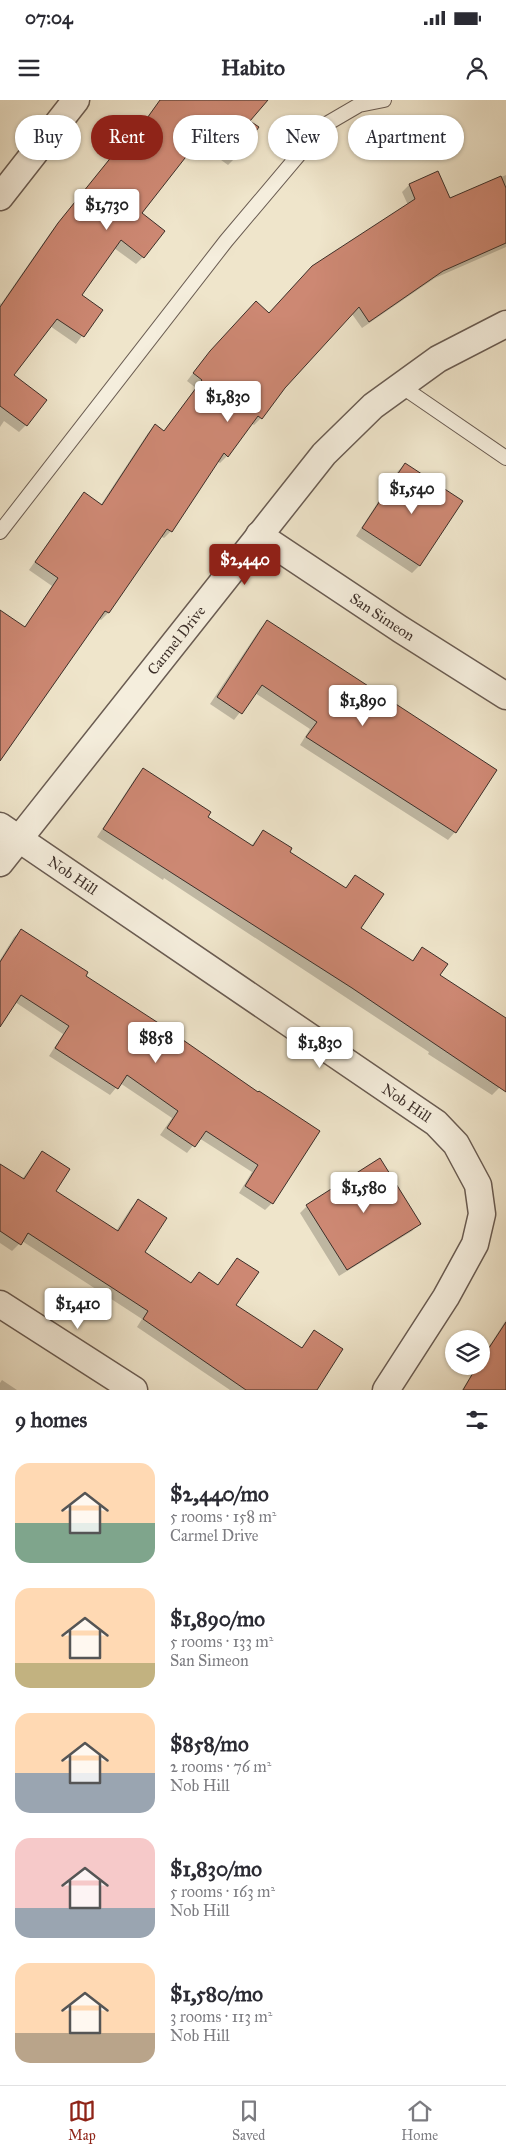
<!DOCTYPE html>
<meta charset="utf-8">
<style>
body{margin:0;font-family:"IM FELL Great Primer",serif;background:#f7f7f7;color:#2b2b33;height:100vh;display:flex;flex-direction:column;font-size:19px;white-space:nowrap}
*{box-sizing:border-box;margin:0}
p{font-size:16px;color:#7c7c81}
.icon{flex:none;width:28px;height:28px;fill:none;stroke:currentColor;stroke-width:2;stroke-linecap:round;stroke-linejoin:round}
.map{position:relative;height:1290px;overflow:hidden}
.drawer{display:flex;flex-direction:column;background:#fff;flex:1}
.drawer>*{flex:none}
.banner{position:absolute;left:15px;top:15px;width:476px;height:45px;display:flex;gap:10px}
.controls{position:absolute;left:445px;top:1230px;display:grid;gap:10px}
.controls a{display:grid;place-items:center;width:45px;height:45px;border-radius:50%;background:#fff;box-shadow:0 1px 4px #0004;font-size:25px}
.price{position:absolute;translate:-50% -42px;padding:0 11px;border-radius:5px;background:#fff;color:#222;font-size:16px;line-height:32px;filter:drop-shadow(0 1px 2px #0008)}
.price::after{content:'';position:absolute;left:50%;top:30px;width:15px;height:11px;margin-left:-8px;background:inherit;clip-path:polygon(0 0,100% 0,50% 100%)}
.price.current{background:#8f2418;color:#fff}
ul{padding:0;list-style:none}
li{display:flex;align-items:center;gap:15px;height:125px;padding:0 15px}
li span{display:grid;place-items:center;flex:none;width:140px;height:100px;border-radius:15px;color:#555}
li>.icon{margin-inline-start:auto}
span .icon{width:60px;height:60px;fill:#fffc;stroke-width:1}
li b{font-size:21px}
h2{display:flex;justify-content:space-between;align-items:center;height:60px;padding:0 15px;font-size:21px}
.chip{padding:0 18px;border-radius:22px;background:#fff;box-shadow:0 1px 4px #0004;font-size:18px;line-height:45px}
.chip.current{background:#8f2418;color:#fff}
.status{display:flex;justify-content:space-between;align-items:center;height:35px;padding:0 25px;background:#fff;direction:ltr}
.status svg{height:14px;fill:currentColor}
header{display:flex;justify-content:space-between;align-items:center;height:65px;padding:0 15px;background:#fff;font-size:22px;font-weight:800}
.dock{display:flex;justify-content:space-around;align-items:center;height:70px;border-top:1px solid #e1e1e2;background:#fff;font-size:14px;color:#7c7c81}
.dock a{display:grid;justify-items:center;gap:2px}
.dock .current{color:#8f2418}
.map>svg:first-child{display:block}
</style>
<div class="status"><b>07:04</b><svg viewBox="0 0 49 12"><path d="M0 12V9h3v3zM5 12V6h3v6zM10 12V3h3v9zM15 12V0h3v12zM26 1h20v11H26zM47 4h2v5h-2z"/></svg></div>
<header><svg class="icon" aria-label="menu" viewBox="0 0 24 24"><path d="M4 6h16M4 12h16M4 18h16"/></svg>Habito<svg class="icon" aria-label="person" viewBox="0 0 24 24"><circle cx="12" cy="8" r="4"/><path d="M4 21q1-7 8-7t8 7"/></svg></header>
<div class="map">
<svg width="506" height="1290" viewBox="0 0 506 1290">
<rect width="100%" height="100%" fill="#efe5cb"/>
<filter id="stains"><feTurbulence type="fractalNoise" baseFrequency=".004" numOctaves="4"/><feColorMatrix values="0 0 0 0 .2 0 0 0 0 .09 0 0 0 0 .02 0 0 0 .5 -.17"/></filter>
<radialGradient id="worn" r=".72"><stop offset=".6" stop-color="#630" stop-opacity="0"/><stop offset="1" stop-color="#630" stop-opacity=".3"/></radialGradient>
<!-- shadow -->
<path fill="#0003" d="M160,0H266L248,21L235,58L228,65L196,42L140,113L143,157L136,164L114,148L80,196L101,210L76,244L50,226L12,275L26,325L19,332L4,321L0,327V203L1,204L51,132L114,54L124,49Z
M506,75V147L435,178L362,228L352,214L284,287L261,318L254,325L251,323L227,356L220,363L217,361L171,431L164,438L160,436L108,513L101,520L98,518L0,659V512L24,528L52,486L29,470L77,401L84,394L100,406L148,333L155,326L163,332L196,288L187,281L203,260L249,210L269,215L408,105L402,92L409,85L449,99Z
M405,364L419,466L412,473L356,436L398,371Z
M267,521L455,732L448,740L300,645L310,629L255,593L234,620L210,604L260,529Z
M143,670L206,717L251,746L263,731L288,752L345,789L355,777L360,828L411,862L422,848L439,876L506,919V978L499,988L492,995L428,954L429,952L164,778L163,780L97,737L136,677Z
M22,830L84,876L258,994L272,1103L265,1110L239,1093L252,1072L199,1038L187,1053L160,1035L172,1018L120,983L110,995L49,956L63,934L15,902L0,923V860L14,837Z
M42,1052L54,1091L116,1131L131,1108L138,1101L143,1152L189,1184L199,1173L217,1186L238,1159L234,1206L301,1249L315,1232V1290H230L137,1227L142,1219L22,1141L12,1151L0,1143V1065L22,1079Z
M380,1060L419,1123L412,1131L339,1176L300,1113L307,1106Z
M506,1220V1290H462L477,1266H481V1259Z
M2,1280L17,1290H0V1283Z"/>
<!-- building -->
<path fill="#cd8873" stroke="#3d2f29" d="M160,0H268L250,21L259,27L236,59L203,35L142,113L165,131L144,158L121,140L82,195L103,210L84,237L57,219L14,275L47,300L27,326L0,306V207L58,123L121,45L125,49Z
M438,71L450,98L501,76L506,88V143L443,171L369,222L359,207L285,288L262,319L258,316L228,357L224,353L172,432L167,429L109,513L105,511L0,661V510L25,527L58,478L35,462L84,392L102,405L155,324L164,331L202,280L193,273L210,251L256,201L269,213L312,166L415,99L409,84Z
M405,363L463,401L420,466L362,428Z
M267,520L497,670L456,733L306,637L317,622L262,585L242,614L217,597Z
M143,668L211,712L208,717L253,746L263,730L292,748L290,752L346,788L355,775L384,794L361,828L413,861L422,847L448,864L440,875L506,918V992L352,888L103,729Z
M21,829L88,872L86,876L160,924L258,992L259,991L320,1031L273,1104L245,1086L258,1065L206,1031L195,1047L167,1028L178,1011L127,975L118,989L55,948L69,926L21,895L0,927V862Z
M42,1051L70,1069L56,1091L118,1131L138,1099L167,1118L145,1152L191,1183L199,1172L218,1185L237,1158L259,1172L236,1205L302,1248L314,1230L343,1249L317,1290H246L143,1219L148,1211L28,1133L21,1145L0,1131V1064L24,1079Z
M380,1058L421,1124L347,1170L306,1105Z
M506,1222V1290H463L477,1266H481V1260Z"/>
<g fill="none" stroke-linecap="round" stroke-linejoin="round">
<!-- lane casing -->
<g stroke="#6a5c52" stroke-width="16">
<path id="lane" d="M401,286L506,358
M0,432L226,141L323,26L359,5L384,0"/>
</g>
<!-- street casing -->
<g stroke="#6a5c52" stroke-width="29">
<g id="street">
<path d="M0,97L76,0"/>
<path id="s1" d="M259,435L400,529L506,596"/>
<path id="s2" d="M0,726L436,1023L456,1044L478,1085L482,1114L475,1144L446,1197L386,1290"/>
<path id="s3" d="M0,763L324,354L373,306L438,259L506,224"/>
<path d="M0,1204L134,1290"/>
</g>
</g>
<!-- lane -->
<use href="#lane" stroke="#f5eedd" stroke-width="14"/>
<!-- street -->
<use href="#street" stroke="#f5eedd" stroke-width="26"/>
</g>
<g text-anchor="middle" stroke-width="4.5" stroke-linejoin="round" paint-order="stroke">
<!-- street labels -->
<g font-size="15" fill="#3d2f29" stroke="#f5eedd">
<text dy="5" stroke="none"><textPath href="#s1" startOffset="148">San Simeon</textPath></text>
<text dy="5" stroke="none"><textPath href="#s3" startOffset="284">Carmel Drive</textPath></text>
<text dy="5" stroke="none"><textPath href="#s2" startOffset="88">Nob Hill</textPath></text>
<text dy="5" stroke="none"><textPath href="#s2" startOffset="492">Nob Hill</textPath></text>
</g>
</g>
<rect width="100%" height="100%" filter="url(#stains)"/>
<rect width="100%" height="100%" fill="url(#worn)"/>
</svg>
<div class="controls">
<a><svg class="icon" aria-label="layers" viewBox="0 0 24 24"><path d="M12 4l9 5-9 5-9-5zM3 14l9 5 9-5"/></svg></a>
</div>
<b class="price" style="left:107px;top:131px">$1,730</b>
<b class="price" style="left:228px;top:323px">$1,830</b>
<b class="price" style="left:412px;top:415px">$1,540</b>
<b class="price current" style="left:245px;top:486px">$2,440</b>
<b class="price" style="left:363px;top:627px">$1,890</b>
<b class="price" style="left:156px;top:964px">$858</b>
<b class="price" style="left:320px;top:969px">$1,830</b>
<b class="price" style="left:364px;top:1114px">$1,580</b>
<b class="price" style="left:78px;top:1230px">$1,410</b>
<div class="banner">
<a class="chip">Buy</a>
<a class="chip current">Rent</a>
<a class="chip">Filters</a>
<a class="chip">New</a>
<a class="chip">Apartment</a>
</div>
</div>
<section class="drawer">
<h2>9 homes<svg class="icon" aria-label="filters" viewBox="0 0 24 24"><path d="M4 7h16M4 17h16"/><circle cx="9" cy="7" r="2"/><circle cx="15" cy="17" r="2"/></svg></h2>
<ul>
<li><span style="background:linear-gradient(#ffd9b3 60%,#7fa58c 0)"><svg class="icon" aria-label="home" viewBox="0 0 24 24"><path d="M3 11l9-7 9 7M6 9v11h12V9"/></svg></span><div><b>$2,440/mo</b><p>5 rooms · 158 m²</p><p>Carmel Drive</p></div></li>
<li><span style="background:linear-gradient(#ffd9b3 75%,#c2b280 0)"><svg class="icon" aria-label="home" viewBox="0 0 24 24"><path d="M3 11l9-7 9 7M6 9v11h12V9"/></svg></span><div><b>$1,890/mo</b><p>5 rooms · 133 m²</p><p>San Simeon</p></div></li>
<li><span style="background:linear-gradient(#ffd9b3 60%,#9aa5b1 0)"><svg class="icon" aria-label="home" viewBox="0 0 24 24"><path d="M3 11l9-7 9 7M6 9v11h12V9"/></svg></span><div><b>$858/mo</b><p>2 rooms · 76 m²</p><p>Nob Hill</p></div></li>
<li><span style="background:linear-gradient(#f6c9c9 70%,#9aa5b1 0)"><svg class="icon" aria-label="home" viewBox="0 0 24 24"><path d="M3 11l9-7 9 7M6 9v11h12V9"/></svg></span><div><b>$1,830/mo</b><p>5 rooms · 163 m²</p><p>Nob Hill</p></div></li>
<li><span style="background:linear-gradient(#ffd9b3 70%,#b9a48a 0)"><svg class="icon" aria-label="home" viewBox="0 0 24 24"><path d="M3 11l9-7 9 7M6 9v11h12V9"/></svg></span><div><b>$1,580/mo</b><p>3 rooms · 113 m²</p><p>Nob Hill</p></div></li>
</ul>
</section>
<nav class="dock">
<a class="current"><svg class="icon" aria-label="map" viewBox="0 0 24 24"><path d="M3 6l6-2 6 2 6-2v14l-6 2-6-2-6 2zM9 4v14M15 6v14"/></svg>Map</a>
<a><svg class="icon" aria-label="saved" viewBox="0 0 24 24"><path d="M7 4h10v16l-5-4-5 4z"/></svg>Saved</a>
<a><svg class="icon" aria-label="home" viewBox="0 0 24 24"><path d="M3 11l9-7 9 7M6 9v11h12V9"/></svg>Home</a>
</nav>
